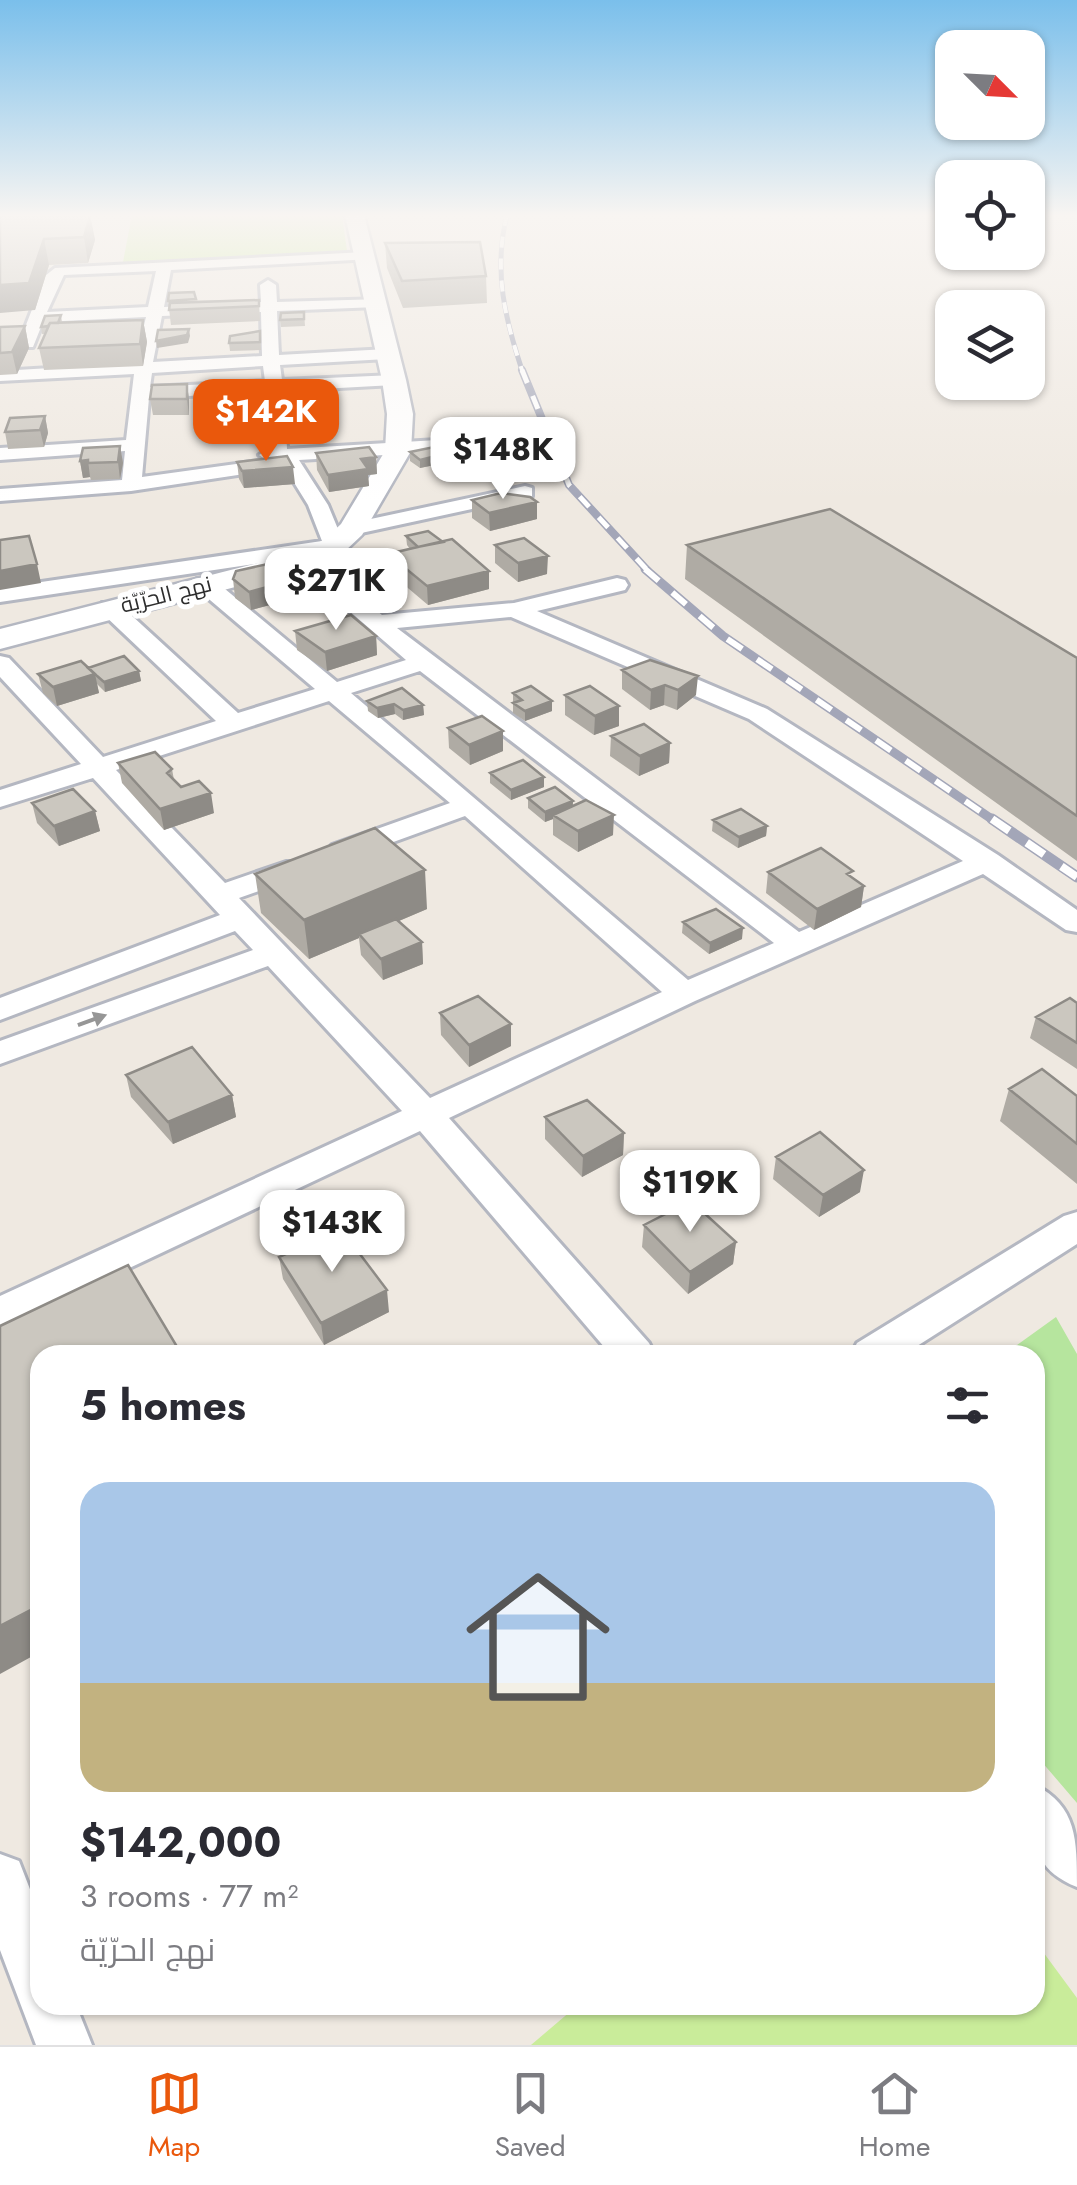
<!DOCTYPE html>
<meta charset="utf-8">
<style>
body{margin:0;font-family:Jost,Cairo,sans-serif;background:#f7f7f7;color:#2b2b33;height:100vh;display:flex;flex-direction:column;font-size:38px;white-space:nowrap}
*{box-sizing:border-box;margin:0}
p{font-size:32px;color:#7c7c81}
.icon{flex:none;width:55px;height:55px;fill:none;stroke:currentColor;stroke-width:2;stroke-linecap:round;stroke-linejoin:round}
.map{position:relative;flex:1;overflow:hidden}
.sheet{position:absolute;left:30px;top:1345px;width:1015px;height:670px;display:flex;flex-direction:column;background:#fff;border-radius:30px;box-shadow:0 2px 8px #0004}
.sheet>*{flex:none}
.needle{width:65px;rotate:114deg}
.buttons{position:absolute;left:935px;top:30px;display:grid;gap:20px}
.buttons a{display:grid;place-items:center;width:110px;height:110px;border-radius:20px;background:#fff;box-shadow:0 2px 8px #0004;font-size:50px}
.price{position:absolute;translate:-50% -85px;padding:0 22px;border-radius:20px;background:#fff;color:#222;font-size:32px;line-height:65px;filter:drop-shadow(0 2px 5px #0008)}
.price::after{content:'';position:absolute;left:50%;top:60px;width:30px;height:22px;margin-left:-15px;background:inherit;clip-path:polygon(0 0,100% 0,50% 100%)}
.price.active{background:#ea580c;color:#fff}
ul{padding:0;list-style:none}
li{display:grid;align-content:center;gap:20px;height:530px;padding:0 50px}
li span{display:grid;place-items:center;height:310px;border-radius:30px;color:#555}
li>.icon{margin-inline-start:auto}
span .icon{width:180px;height:180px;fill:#fffc;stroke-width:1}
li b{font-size:42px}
h2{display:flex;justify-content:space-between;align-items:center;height:120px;padding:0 50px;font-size:42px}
.menu{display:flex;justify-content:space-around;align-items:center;height:140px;border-top:2px solid #e1e1e2;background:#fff;font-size:28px;color:#7c7c81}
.menu a{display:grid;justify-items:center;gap:5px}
.menu .active{color:#ea580c}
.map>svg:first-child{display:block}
</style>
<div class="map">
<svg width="1077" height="2045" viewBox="0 0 1077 2045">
<rect width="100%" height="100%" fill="#efe9e1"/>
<!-- green -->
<path fill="#b6e59e" d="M1056,1317L1077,1354V1803L1035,1754V1355H1003Z"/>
<!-- pitch -->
<path fill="#c9ec9a" d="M132,215H342L347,251L334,255L123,262Z
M1035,1941L1077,1998V2045H531L578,2005H1035Z"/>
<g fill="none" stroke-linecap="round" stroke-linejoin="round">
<!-- street casing -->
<g stroke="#b4b7c1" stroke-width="6">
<path id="street" d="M366,252L373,256L371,259L171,270L164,307L261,302L260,285L268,280L276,285L277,302L383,299V305L377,307L277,311L279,355L387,349L395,354L387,359L280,365L282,380L394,375L403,380L394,385L284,391L287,449L504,436L514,442L504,448L299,460L328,505L345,546L342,551L312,556L382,615L514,603L617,578L625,580L628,585L625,590L537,611L767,709L998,855L1077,910V932L1066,930L983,874L695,1001L449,1118L649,1343L655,1355H611L420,1131L0,1329V1296L402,1111L268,966L0,1064V1041L253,950L235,931L0,1020V998L220,915L93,778L0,807V790L81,764L0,677V656L9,658L103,757L216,721L102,613L99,608L102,603H118L238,713L315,689L197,589L194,584L197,579H213L337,682L406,660L296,565L294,558L0,602V588L322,541L308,505L285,468L131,491L0,501V489L122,480L125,451L0,460V448L126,440L134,374L0,381V371L135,363L146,317L43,322L33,347H21L19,343L45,276L55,268ZM156,271L148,307L47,312L64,275ZM261,312L262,356L153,362L162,316ZM263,366L265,381L150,387L152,373ZM266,392L267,450L259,455L266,460L142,477L149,398ZM511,617L749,719L963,861L799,932L397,628ZM420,671L774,943L688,980L351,693ZM329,701L450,803L332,845L328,851L332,857H352L465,816L662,992L430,1098L239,898L306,874L310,868L306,862H286L225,883L116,770Z
M525,486L532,488V496L352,535L341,529L352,523Z
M1077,1212V1244L903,1355H851L857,1343L1064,1216Z
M1035,1785C1077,1806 1077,1840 1077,1887C1025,1866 1035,1832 1035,1785Z
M0,1854L19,1861L40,1915V2005H76L92,2045H36L0,1950Z"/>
</g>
<!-- secondary casing -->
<g stroke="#b4b7c1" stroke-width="5">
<path id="secondary" d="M345,215H364L406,380L413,414L411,451L362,535L344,552L315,566L0,649V629L293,554L324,540L341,524L385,451L387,414L382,380Z"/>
</g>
<!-- street -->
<use href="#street" fill="#fff" fill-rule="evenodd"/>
<!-- secondary -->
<use href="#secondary" fill="#fff" fill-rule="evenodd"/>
<!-- rail-far3 casing -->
<g stroke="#a3a6b8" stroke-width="5">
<path id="rail-far3" d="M507,215C493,270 505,320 523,373"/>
</g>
<!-- rail-far2 casing -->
<g stroke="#a3a6b8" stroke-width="8">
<path id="rail-far2" d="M522,370L569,485L648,571"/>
</g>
<!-- rail-far1 casing -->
<g stroke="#a3a6b8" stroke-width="9">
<path id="rail-far1" d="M645,569L723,636L996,822"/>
</g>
<!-- rail casing -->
<g stroke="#a3a6b8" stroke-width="11">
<path id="rail" d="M992,819L1077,877"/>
</g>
<!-- rail-far3 -->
<use href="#rail-far3" stroke="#fff" stroke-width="4" stroke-dasharray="11" stroke-linecap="butt"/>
<!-- rail-far2 -->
<use href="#rail-far2" stroke="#fff" stroke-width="5" stroke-dasharray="14" stroke-linecap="butt"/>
<!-- rail-far1 -->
<use href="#rail-far1" stroke="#fff" stroke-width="6" stroke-dasharray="18" stroke-linecap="butt"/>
<!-- rail -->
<use href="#rail" stroke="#fff" stroke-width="8" stroke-dasharray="21" stroke-linecap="butt"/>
</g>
<!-- wall -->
<path fill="#afaba4" d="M0,215H90L95,240L88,263L49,265L35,310Z
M385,243L486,276L487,303L403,308L387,268Z
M259,300L260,321L171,325L168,301Z
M304,312L305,326L281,327L280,320Z
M61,315L62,322L143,320L147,342L143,366L44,370L39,348L45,334H42L41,327Z
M25,326L29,348L17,374L0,375V327Z
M260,331L261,350L230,351L229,343Z
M187,384L189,400V415H153L150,399L152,385Z
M263,395L262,405L229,407L228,399Z
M45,416L48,433L44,447L8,449L5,432Z
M120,446L123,463L120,479L91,480L90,477L83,478L80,461Z
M445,447L510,471L466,479L455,470H450L446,464Z
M410,452L444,454V463L420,468L410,461Z
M316,453L376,457L377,474L368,475L369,486L329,492L317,470Z
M237,462L295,484L244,488L239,479Z
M472,500L537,519L490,531L472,518Z
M406,536L489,589L428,605L389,572L388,554L410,549L407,545Z
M495,545L547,574L518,582L495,563Z
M687,545L1077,658V861L685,579Z
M233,579L318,592L251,610L235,598Z
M295,631L376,636L377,655L327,671L297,650Z
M88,667L139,671L141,681L105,692L97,684L99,693L57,706L43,693L38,674Z
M622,670L696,695L677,710L664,705L650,710L622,689Z
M513,693L552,701V711L525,721L513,713Z
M565,695L619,706V726L594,735L565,715Z
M367,701L423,705L424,715L403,720L395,714L378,718L368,711Z
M448,728L503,751L470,765L449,748Z
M611,736L670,743L669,763L639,776L610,756Z
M118,763L172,769L174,780L214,813L164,830L122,783Z
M490,773L544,787L511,800L490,783Z
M528,798L573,801V806L613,835L578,852L553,835V819L545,822L528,808Z
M32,803L95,811L100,831L59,846L37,823Z
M713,820L767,826L766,836L738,848L712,831Z
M768,872L852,878L864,886L861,907L814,930L766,893Z
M255,874L427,909L399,921L422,942L423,964L383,980L361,955L359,938L309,959L261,913Z
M683,922L742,939L709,954L682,933Z
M1077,1003V1069L1030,1038L1036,1017Z
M440,1013L511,1024V1046L469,1067L441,1035Z
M126,1075L232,1095L236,1117L173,1144L131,1097Z
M1009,1089L1077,1096V1184L1000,1121Z
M545,1117L624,1133L623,1155L582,1177L545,1139Z
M776,1157L860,1192L819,1217L773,1179Z
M644,1225L736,1242L733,1264L688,1294L642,1247Z
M279,1257L389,1312L324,1345L283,1279Z"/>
<!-- shaded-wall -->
<path fill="#8e8b86" d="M90,215L95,240L88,263L84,237Z
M44,239L49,265L35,310L0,313V285Z
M143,320L147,342L143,366L140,344Z
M25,326L29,348L17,374L12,352Z
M189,329L190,336L188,343L157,348L156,341Z
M187,384L189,400V415L187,399Z
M45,416L48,433L44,447L40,430Z
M120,446L123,463L120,479L118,462Z
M454,453L455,470H450L449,454Z
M444,454V463L420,468V460Z
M510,454V471L466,479V462Z
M376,457L377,474L368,475L369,486L329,492L328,475L361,459Z
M88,460L90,477L83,478L80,461Z
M293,467L295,484L244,488L242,471Z
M537,502V519L490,531L489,513Z
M548,556L547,574L518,582V563Z
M37,564L41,583L0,590V571Z
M489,571V589L428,605L427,586Z
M316,574L318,592L251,610L249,592Z
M376,636L377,655L327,671L325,652Z
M139,671L141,681L105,692L104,682Z
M95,674L99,693L57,706L53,687Z
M698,676L696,695L677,710L678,690Z
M665,685L664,705L650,710L651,690Z
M552,701V711L525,721V711Z
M394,704L395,714L378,718L377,708Z
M423,705L424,715L403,720V710Z
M619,706V726L594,735L595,716Z
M503,731V751L470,765L469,745Z
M670,743L669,763L639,776L640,756Z
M544,777V787L511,800V790Z
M211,793L214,813L164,830L160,809Z
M573,801L572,812L553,815V819L545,822V812Z
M95,811L100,831L59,846L54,826Z
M614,815L613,835L578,852V831Z
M767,826L766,836L738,848L739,837Z
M425,870L427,909L361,937L359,934V938L309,959L304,920Z
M864,886L861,907L814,930L817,909Z
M743,928L742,939L709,954L710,943Z
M422,942L423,964L383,980L381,959Z
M511,1024V1046L469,1067V1045Z
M232,1095L236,1117L173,1144L168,1122Z
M624,1133L623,1155L582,1177L583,1156Z
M864,1170L860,1192L819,1217L823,1195Z
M736,1242L733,1264L688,1294L690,1272Z
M387,1290L389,1312L324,1345L321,1323Z
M40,1605V1652L0,1674V1626Z"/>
<!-- building -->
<path fill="#cbc7bf" stroke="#8e8b86" stroke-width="2.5" d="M0,215H90L84,237L44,239L29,283L0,285Z
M480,242L486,276L402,281L385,243Z
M194,292L196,299L168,301L169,293Z
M259,300V306L169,310L170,303Z
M304,312V319L280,320L281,313Z
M61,315L58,323H50L48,326L41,327L45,316Z
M143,320L140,344L39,348L50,323Z
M25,326L12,352L0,353V327Z
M189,329L187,335L156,341L158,330Z
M260,331V342L229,343L230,336Z
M187,384V399H150L152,385Z
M262,387V397L228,399L230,389Z
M45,416L40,430L5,432L10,418Z
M491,438L510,454L466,462L454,453L449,454L445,447Z
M120,446L118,462L88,463V460L80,461L83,448Z
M369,447L376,457L361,459L368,469L328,475L316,453Z
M434,447L444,454L420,460L410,452Z
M287,456L293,467L242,471L237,462Z
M501,493L530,497L537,502L489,513L472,500Z
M830,509L1077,658V816L687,545Z
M428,531L443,542L418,547L406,536Z
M29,536L37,564L0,571V540Z
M524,538L548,556L518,563L495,545Z
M452,539L489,571L427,586L388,554Z
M291,559L302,561L316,574L249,592L233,579L236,571Z
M351,615L376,636L325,652L295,631Z
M124,656L139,671L104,682L88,668Z
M650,660L698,676L678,690L665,685L651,690L622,670Z
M81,661L95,674L53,687L38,674Z
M531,686L552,701L525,711L513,703L522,700L513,693Z
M590,686L619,706L595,716L565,695Z
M402,688L423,705L403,710L394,704L377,708L367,701Z
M482,716L503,731L469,745L448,728Z
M644,724L670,743L640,756L611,736Z
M155,752L172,769L167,773L181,787L199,781L211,793L160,809L118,763Z
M523,760L544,777L511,790L490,773Z
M555,787L573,801L545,812L528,798Z
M73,789L95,811L54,826L32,803Z
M586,800L614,815L578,831L553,815Z
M741,809L767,826L739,837L713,820Z
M375,828L425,870L304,920L255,874Z
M821,848L853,871L847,874L864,886L817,909L768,872Z
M716,909L743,928L710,943L683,922Z
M396,919L422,942L381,959L359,934Z
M478,996L511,1024L469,1045L440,1013Z
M1070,998L1077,1003V1043L1036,1017Z
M192,1047L232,1095L168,1122L126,1075Z
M1042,1069L1077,1096V1144L1009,1089Z
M587,1100L624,1133L583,1156L545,1117Z
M820,1132L864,1170L823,1195L776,1157Z
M691,1201L736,1242L690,1272L644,1225Z
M341,1229L387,1290L321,1323L279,1257Z
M128,1265L182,1355H40V1605L0,1626V1326Z"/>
<!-- one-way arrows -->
<defs><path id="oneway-solid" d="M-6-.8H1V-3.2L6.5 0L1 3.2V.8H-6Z" transform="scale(2.5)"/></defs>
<use fill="#969696" href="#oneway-solid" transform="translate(92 1020) rotate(-20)"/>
<!-- sky -->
<linearGradient id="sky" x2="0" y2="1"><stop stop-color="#7abfeb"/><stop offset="0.43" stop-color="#f8f5f2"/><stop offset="1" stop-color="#f8f5f2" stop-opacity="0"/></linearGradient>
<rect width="1077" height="501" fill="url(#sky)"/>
<g text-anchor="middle" stroke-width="10" stroke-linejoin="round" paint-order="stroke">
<!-- far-street labels -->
<g font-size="22" fill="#2e2e2e" stroke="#fff">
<text transform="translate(166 594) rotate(-14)" y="8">نهج الحرّيّة</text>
</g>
</g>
</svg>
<div class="buttons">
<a><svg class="needle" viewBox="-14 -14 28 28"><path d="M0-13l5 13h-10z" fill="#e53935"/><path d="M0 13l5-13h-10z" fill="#7c7c81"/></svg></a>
<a><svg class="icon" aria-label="locate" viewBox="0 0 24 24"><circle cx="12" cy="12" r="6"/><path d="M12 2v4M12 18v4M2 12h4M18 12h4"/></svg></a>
<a><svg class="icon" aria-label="layers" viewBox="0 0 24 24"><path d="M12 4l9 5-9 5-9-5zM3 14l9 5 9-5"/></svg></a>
</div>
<b class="price active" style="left:266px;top:464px">$142K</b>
<b class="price" style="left:503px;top:502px">$148K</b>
<b class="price" style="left:336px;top:633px">$271K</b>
<b class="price" style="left:690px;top:1235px">$119K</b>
<b class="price" style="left:332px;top:1275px">$143K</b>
<section class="sheet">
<h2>5 homes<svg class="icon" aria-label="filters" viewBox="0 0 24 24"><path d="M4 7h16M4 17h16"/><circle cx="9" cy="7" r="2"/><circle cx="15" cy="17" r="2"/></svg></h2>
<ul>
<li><span style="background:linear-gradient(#a9c7e8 65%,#c2b280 0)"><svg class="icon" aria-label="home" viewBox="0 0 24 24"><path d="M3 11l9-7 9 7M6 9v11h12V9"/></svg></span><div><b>$142,000</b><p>3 rooms · 77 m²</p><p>نهج الحرّيّة</p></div></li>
</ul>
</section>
</div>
<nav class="menu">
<a class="active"><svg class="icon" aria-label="map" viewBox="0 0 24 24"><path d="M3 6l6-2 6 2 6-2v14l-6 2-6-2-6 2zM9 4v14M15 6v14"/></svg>Map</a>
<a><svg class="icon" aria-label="saved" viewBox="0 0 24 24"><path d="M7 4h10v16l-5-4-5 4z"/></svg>Saved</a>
<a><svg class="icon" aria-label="home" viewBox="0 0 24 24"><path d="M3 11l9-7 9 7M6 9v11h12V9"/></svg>Home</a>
</nav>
